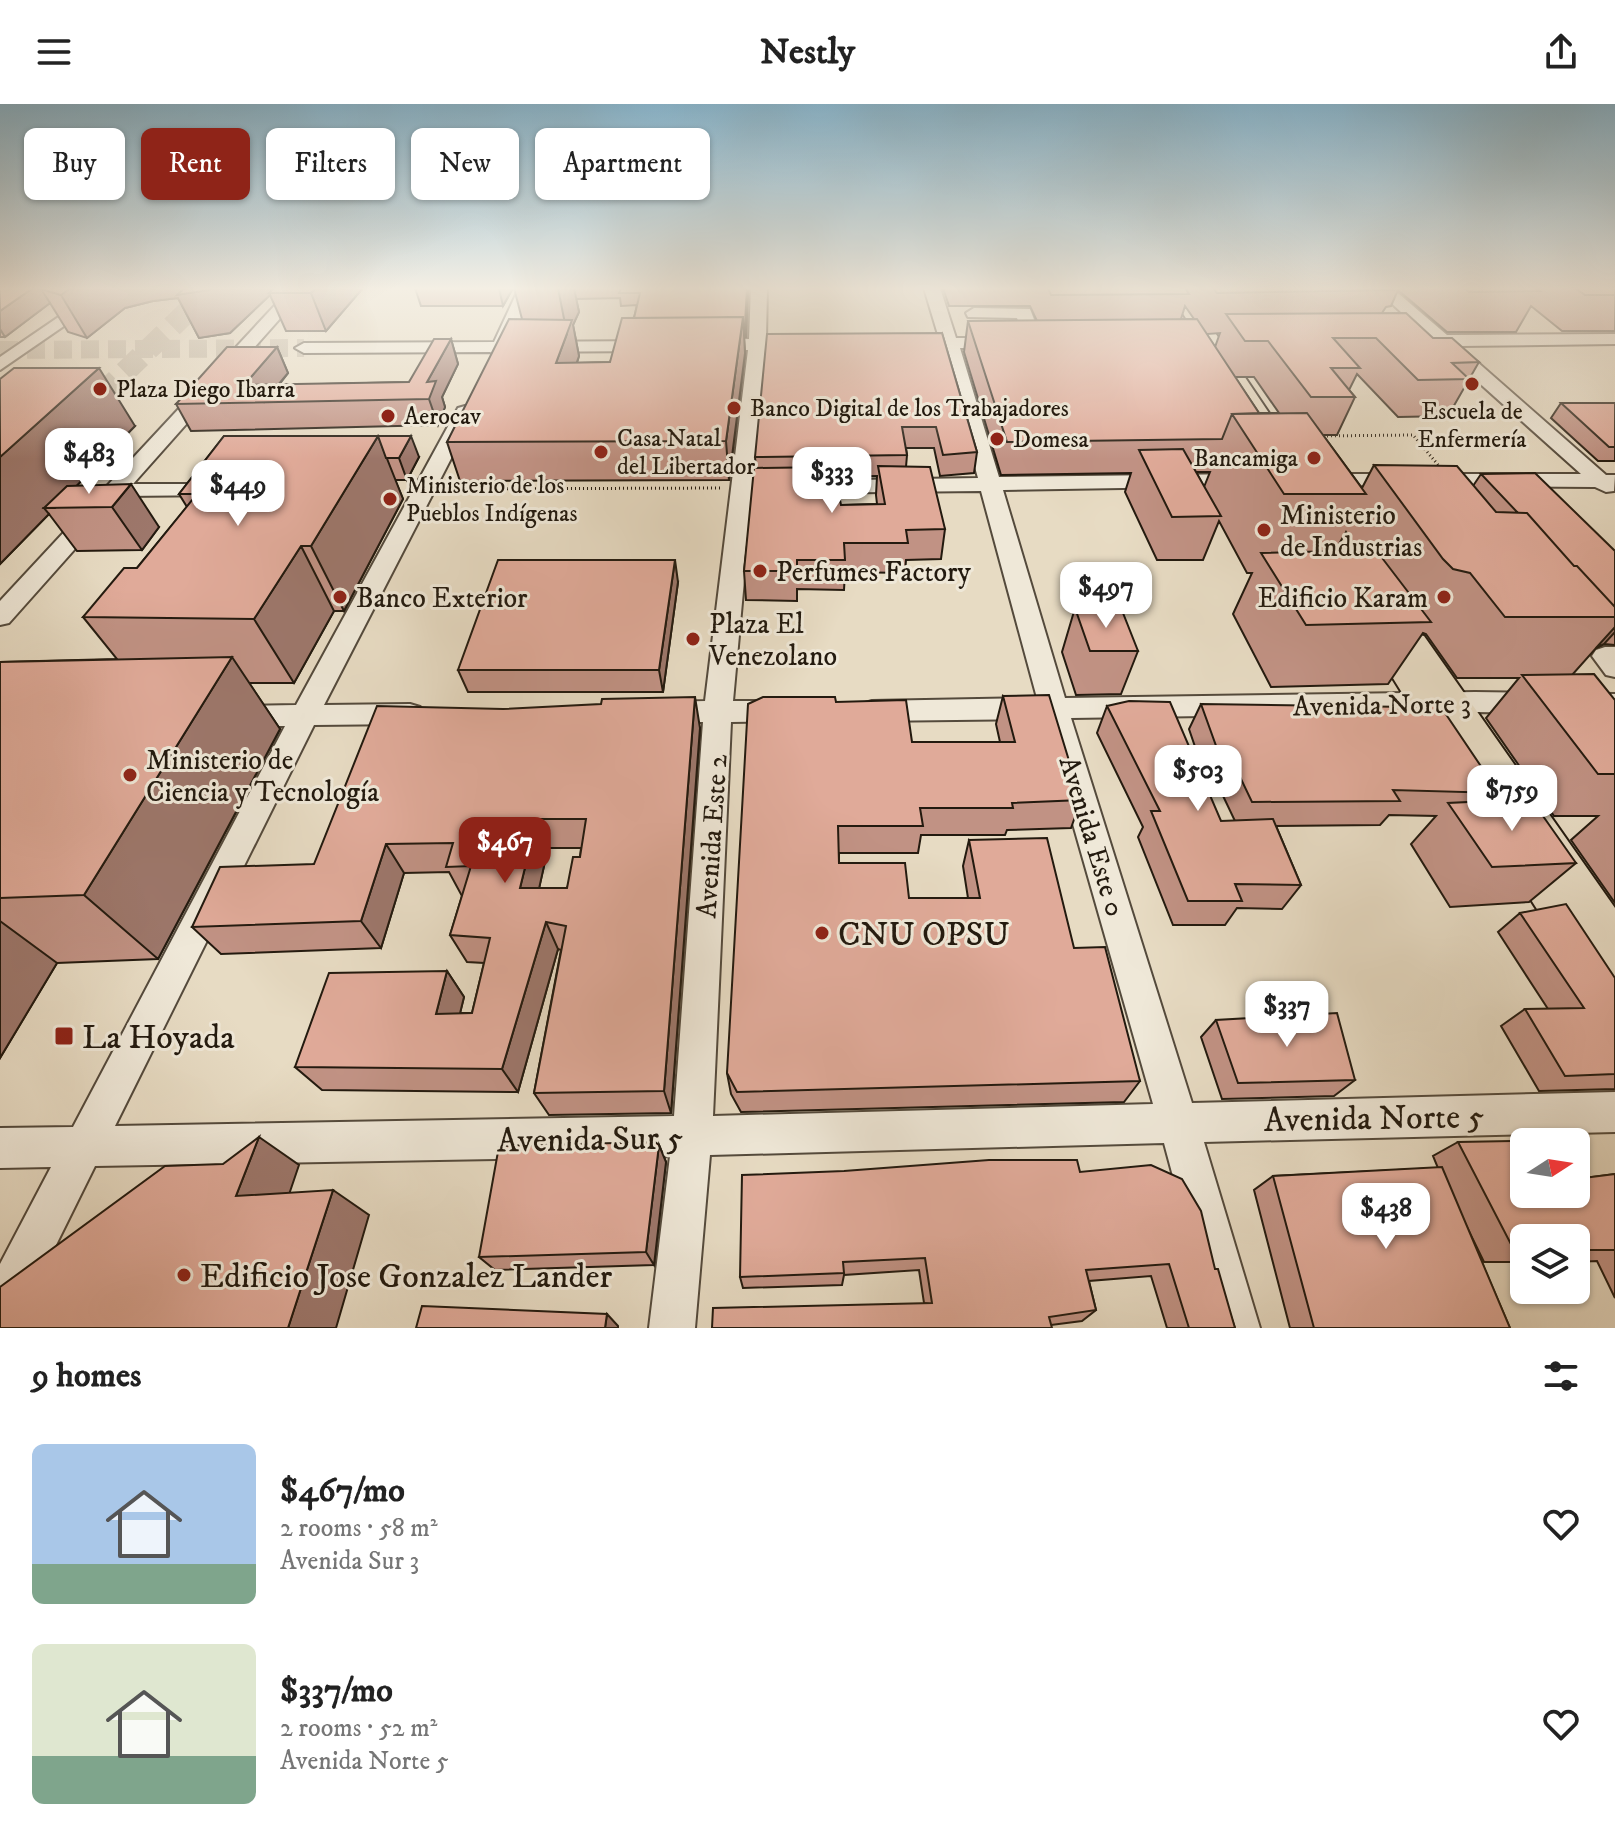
<!DOCTYPE html>
<meta charset="utf-8">
<style>
body{margin:0;font-family:"IM FELL DW Pica",serif;background:#f6f6f6;color:#222;height:100vh;display:flex;flex-direction:column;font-size:30px;white-space:nowrap}
*{box-sizing:border-box;margin:0}
p{font-size:26px;color:#767676}
.icon{flex:none;width:44px;height:44px;fill:none;stroke:currentColor;stroke-width:2;stroke-linecap:round;stroke-linejoin:round}
.map{position:relative;height:1224px;overflow:hidden}
.drawer{display:flex;flex-direction:column;background:#fff;flex:1}
.drawer>*{flex:none}
.top-card{position:absolute;left:24px;top:24px;width:800px;height:72px;display:flex;gap:16px}
.needle{width:52px;rotate:78deg}
.controls{position:absolute;left:1510px;top:1024px;display:grid;gap:16px}
.controls a{display:grid;place-items:center;width:80px;height:80px;border-radius:12px;background:#fff;box-shadow:0 2px 6px #0004;font-size:40px}
.price{position:absolute;translate:-50% -68px;padding:0 18px;border-radius:16px;background:#fff;color:#222;font-size:26px;line-height:52px;filter:drop-shadow(0 2px 4px #0008)}
.price::after{content:'';position:absolute;left:50%;top:48px;width:24px;height:18px;margin-left:-12px;background:inherit;clip-path:polygon(0 0,100% 0,50% 100%)}
.price.current{background:#8f2418;color:#fff}
ul{padding:0;list-style:none}
li{display:flex;align-items:center;gap:24px;height:200px;padding:0 32px}
li span{display:grid;place-items:center;flex:none;width:224px;height:160px;border-radius:12px;color:#555}
li>.icon{margin-inline-start:auto}
span .icon{width:96px;height:96px;fill:#fffc;stroke-width:1}
li b{font-size:34px}
h2{display:flex;justify-content:space-between;align-items:center;height:96px;padding:0 32px;font-size:34px}
.chip{padding:0 28px;border-radius:12px;background:#fff;box-shadow:0 2px 6px #0004;font-size:28px;line-height:72px}
.chip.current{background:#8f2418;color:#fff}
header{display:flex;justify-content:space-between;align-items:center;height:104px;padding:0 32px;background:#fff;font-size:36px;font-weight:700}
.map>svg:first-child{display:block}
</style>
<header><svg class="icon" aria-label="menu" viewBox="0 0 24 24"><path d="M4 6h16M4 12h16M4 18h16"/></svg>Nestly<svg class="icon" aria-label="share" viewBox="0 0 24 24"><path d="M12 15V3M7 8l5-5 5 5M5 13v7h14v-7"/></svg></header>
<div class="map">
<svg width="1615" height="1224" viewBox="0 0 1615 1224">
<rect width="100%" height="100%" fill="#e7dbc3"/>
<filter id="stains"><feTurbulence type="fractalNoise" baseFrequency=".0025" numOctaves="4"/><feColorMatrix values="0 0 0 0 .2 0 0 0 0 .09 0 0 0 0 .02 0 0 0 .5 -.17"/></filter>
<radialGradient id="worn" r=".72"><stop offset=".6" stop-color="#630" stop-opacity="0"/><stop offset="1" stop-color="#630" stop-opacity=".3"/></radialGradient>
<g fill="none" stroke-linecap="round" stroke-linejoin="round">
<!-- minor-tunnel -->
<path stroke="#c0b49f" stroke-width="18" stroke-dasharray="18 9" stroke-linecap="butt" d="M0,246L304,244"/>
<!-- major-tunnel -->
<path stroke="#c0b49f" stroke-width="22" stroke-dasharray="22 11" stroke-linecap="butt" d="M77,314L212,184"/>
<!-- minor casing -->
<g stroke="#544a3c" stroke-width="4">
<path id="minor" d="M101,184H119L0,266V253Z
M291,184H307L133,380H219L230,386L227,391L122,392L9,519L0,521V497Z
M519,184H535L511,238L650,237L659,242L650,247L506,248L498,252L490,248L304,249L295,244L304,239L494,238Z
M751,184H767L766,235H802L811,240L802,245L765,246L733,597H786L796,600L800,607L796,614L786,617L731,618L713,1012L1153,1000L1043,615L872,617L862,614L858,607L862,600L872,597L1037,594L981,387L794,389L783,383L794,377L978,374L942,244H908L899,239L908,234H939L924,184H940L956,234H1002L1011,239L1002,244H960L999,373L1245,370L1256,376L1245,382L1003,386L1065,594L1475,588L1615,590V610L1475,608L1071,614L1192,999L1615,988V1028L1204,1038L1260,1224H1214L1164,1039L710,1051L695,1224H649L670,1052L95,1062L16,1222L0,1224V1160L51,1063L0,1064V1024L73,1023L285,622H232L222,619L218,612L222,605L232,602L296,601L458,304L465,302L475,308L324,601L410,600L420,603L424,610L420,617L410,620L314,621L115,1022L674,1012L703,618H660L650,615L646,608L650,601L660,598L705,597L748,246H708L699,241L708,236L749,235Z
M1375,184H1392L1447,231L1615,230V240L1459,242L1606,371H1615L1614,387L1606,388L1595,383L1310,381L1307,376L1318,370H1581L1438,242L1410,241L1407,237L1410,233L1427,232Z
M974,204L1030,205L1043,239L1040,243H1028L1017,214L968,213L966,209Z
M1605,543H1615V573L1606,571L1592,552L1596,546Z"/>
</g>
<!-- major casing -->
<g stroke="#231a0f" stroke-width="4">
<path id="major" d="M1167,184H1185L1279,324L1276,329H1258Z
M1316,390L1325,392L1384,476L1389,483L1384,490L1374,493L1364,490L1303,398L1307,392Z
M1377,514L1388,517L1400,535L1413,529L1424,532L1615,804V910L1600,904L1507,758L1502,746L1507,734L1520,730L1464,644L1450,651L1438,647L1362,524L1366,517Z"/>
</g>
<!-- path -->
<path stroke="#231a0f" stroke-width="3" stroke-dasharray="1 3" stroke-linecap="butt" d="M1319,332L1413,331L1439,362
M443,385L723,384"/>
<!-- minor -->
<use href="#minor" fill="#efe8d8" fill-rule="evenodd"/>
<!-- major -->
<use href="#major" fill="#e7dbc3" fill-rule="evenodd"/>
</g>
<!-- wall -->
<path fill="#c19284" stroke="#231a0f" stroke-width="2" fill-rule="evenodd" d="M0,184H363L326,227H286L270,191L230,229L199,234L178,194L153,197L125,204L87,234L68,228L50,199L5,233H0Z
M415,184H513L503,202H421Z
M514,184H748L746,233H744L745,249L729,376L460,377L447,338L522,215ZM620,194L621,202L637,201L634,214L610,258L577,259L579,252L573,221L579,208L576,195Z
M943,184H1615V227H1562L1531,202L1516,228H1447L1398,186L1391,202L1386,203L1382,209L1479,258L1448,312L1398,313L1357,270L1349,286L1355,293L1337,331H1323L1362,384L1374,361L1473,382L1481,370L1615,447V541L1604,540L1596,544L1572,571L1615,596V799L1571,736L1598,712H1554L1486,614L1519,574H1457L1426,530L1423,529L1388,580L1271,583L1233,510L1252,469H1247L1219,417L1203,456H1157L1125,388L1131,369L1001,371L964,248L968,217H1037L1030,202H949ZM1185,202L1194,215H1181ZM1220,229L1215,243L1206,230ZM1235,273H1254L1279,309H1259ZM1196,368H1210L1204,383ZM1346,428L1358,447H1335Z
M942,229L977,348L974,369L940,372L934,344H906L907,351L906,363L945,425L941,455L906,456L905,469L845,468L844,486L797,485V497L746,496L744,467L756,364L755,353ZM877,372L876,391L877,400L841,401L831,396V373Z
M451,235L458,260L442,293L445,303L438,321L191,327L176,300L277,243L288,269L279,281L409,278Z
M0,275L135,322L77,381L159,423L142,446L77,447L49,410L0,460Z
M1561,299H1615V357H1598L1551,314Z
M224,332L419,353L407,376H395L403,395L344,507H334L294,579H249L280,625L158,855L57,859L0,954V558L117,555L83,513L137,464L187,403L179,390Z
M678,478L663,588H468L458,566Z
M1075,504L1138,547L1121,590L1076,591L1062,548Z
M1003,592L1081,696L1071,724L1007,726L1005,731H921L918,749H839V759L909,794H968L963,762L969,736L1074,844L1140,977L1124,998L741,1008L731,990L727,969L836,598L912,638H1000L996,620Z
M1201,600L1499,689L1491,697L1576,759L1529,798L1450,803L1411,740L1436,712L1389,711L1380,721L1276,722L1301,781L1282,805L1237,804L1225,821H1173L1138,733L1143,723L1097,629L1107,602L1221,717H1235L1215,675H1206L1189,625Z
M700,624L671,1009L549,1011L534,989L561,846L558,845L518,988L322,986L295,963L447,867L464,893L460,909H472L484,859L467,858L450,831L462,792L449,768L404,769L381,844L221,850L192,823L314,760ZM548,744H581L580,753L567,784H539Z
M1520,809L1615,874V985L1539,987L1501,922L1525,905H1548L1498,828Z
M1216,916L1355,976L1334,992L1222,995L1201,933Z
M1458,1038L1584,1074L1615,1070V1194L1597,1157L1576,1158V1134H1524V1158H1484L1464,1117L1510,1224H1290L1254,1086L1273,1072L1438,1064L1433,1052Z
M659,1041L666,1058L654,1161L495,1166L479,1153Z
M1080,1068L1215,1165L1235,1224H1167L1151,1172L1089,1177L1096,1206L1082,1217L1051,1221L924,1199L919,1166L844,1171L842,1181L743,1184L740,1173Z"/>
<!-- shaded-wall -->
<path fill="#9d776b" stroke="#231a0f" stroke-width="2" d="M33,184H277L269,189L270,191L230,229L199,234L178,194L153,197L125,204L87,234L61,191L41,185L50,199L5,233L0,225V207Z
M316,184H363L326,227L311,189Z
M499,184H513L503,202Z
M558,184H574L579,208L573,221L579,252L564,296L556,259L567,230Z
M747,184H748L746,233L745,220Z
M743,213L745,249L729,376L726,337Z
M451,235L458,260L442,293L445,303L438,321L429,295L427,278Z
M277,243L288,269L264,298L244,281Z
M99,264L135,322L55,404H44L49,410L0,460V353Z
M378,332L403,395L344,507L311,442Z
M411,332L419,353L407,376L399,354Z
M131,380L159,423L142,446L112,403Z
M301,442L334,507L294,579L254,515Z
M675,456L678,478L663,588L659,566Z
M1615,523V528L1604,540L1596,544Z
M232,553L280,625L158,855L84,791Z
M695,593L700,624L671,1009L664,987Z
M537,715L548,744L533,812L520,784Z
M386,740L404,769L381,844L361,817Z
M0,817L57,859L0,954Z
M546,818L558,845L518,988L502,965Z
M447,867L464,893L454,934L436,910Z
M259,1033L299,1061L280,1117L236,1092Z
M659,1041L666,1058L654,1161L646,1148Z
M333,1086L369,1111L336,1224H288Z
M607,1210L618,1222V1224H605Z"/>
<!-- building -->
<path fill="#e0aa99" stroke="#231a0f" stroke-width="2" fill-rule="evenodd" d="M0,184H33L0,207Z
M44,184H71L61,191L41,185Z
M185,184H212L209,186L177,191Z
M274,184H316L311,189H269Z
M621,184H747L745,220H743V213L634,214L640,189H619Z
M1048,184H1185L1189,190L1051,191Z
M1213,184H1390L1393,186L1217,189Z
M1464,184H1535L1540,187L1469,188Z
M1575,184H1615V191H1585Z
M1406,209L1433,234H1452L1479,258L1452,259L1469,275L1418,276L1376,234H1333L1360,264H1331L1355,293H1311L1268,237H1245L1226,210Z
M743,213L726,337L447,338L509,215L572,216L556,259L610,258L622,214Z
M1197,215L1259,309L1232,310L1222,335L1007,338L968,217Z
M942,229L977,348L943,351L936,323H902L907,351L755,353L767,230Z
M434,235H451L427,278L436,277L429,295L176,300L227,243H277L244,281L409,278Z
M14,264H99L0,353V275Z
M1561,299H1615V343H1609Z
M1307,309L1366,390H1284L1232,310Z
M224,332H378L311,442H301L254,515L83,513L124,464H137L197,390H179Z
M330,332H411L399,354H386L378,332Z
M1183,345L1221,412L1172,413L1139,346Z
M1374,361L1457,362L1496,408L1527,409L1574,462H1577L1615,503V513H1505L1470,469L1453,465L1443,455Z
M878,362L930,363L945,425L906,426L908,439H844L845,456H797V467H744L754,364L831,363V396H840L841,401L885,400Z
M1535,369L1615,447V503L1577,462H1574L1527,409H1518L1481,370Z
M131,380L112,403L44,404L67,382Z
M1376,446L1431,518L1306,521L1261,449Z
M498,456H675L659,566H458Z
M1075,504H1121L1138,547H1090Z
M232,553L84,791L0,794V558Z
M1594,570L1615,596V670H1598L1522,571Z
M1049,591L1081,696L1012,699L1013,704H920L923,722H838L839,759H905L909,794H980L969,736L1047,734L1074,844L1105,843L1140,977L737,988L727,969L748,600L763,593H835L836,598L906,596L912,638H1015L1003,592Z
M695,593L664,987L534,989L566,822L546,818L502,965L295,963L329,869L447,867L436,910L472,909L490,834L450,831L471,762L446,763L453,739L386,740L361,817L192,823L220,763L314,760L377,602L503,605L601,600L602,595ZM537,715H586L580,753H573L567,784H520Z
M1129,597L1170,598L1221,717L1273,715L1301,781L1235,780L1242,797H1188L1151,707H1160L1107,602Z
M1201,600L1411,603L1439,600L1499,689L1393,686L1400,697L1252,698L1229,650H1219Z
M1531,695L1576,759L1492,763L1448,699Z
M1566,800L1615,874V970L1565,972L1525,905L1584,904L1520,809Z
M1337,909L1355,976L1238,979L1216,916Z
M259,1033L236,1092L333,1086L288,1224H0V1183L165,1062L223,1060Z
M1561,1036L1562,1038H1524V1090H1576V1061L1584,1074L1615,1070V1146H1576V1134H1524V1146H1514L1458,1038Z
M655,1038L659,1041L646,1148L479,1153L499,1042Z
M989,1056H1077L1080,1068L1151,1061L1182,1075L1201,1107L1215,1165H1218L1235,1224H1189L1169,1160L1086,1166L1096,1206L1049,1213L1052,1224H712L713,1204L932,1199L925,1154L843,1158L844,1169L740,1173L742,1071L844,1067Z
M1442,1063L1510,1224H1314L1273,1072Z
M422,1202L607,1210L605,1224H416Z"/>
<!-- sky -->
<linearGradient id="sky" x2="0" y2="1"><stop stop-color="#88b7d0"/><stop offset="0.52" stop-color="#f4efe4"/><stop offset="1" stop-color="#f4efe4" stop-opacity="0"/></linearGradient>
<rect width="1615" height="355" fill="url(#sky)"/>
<!-- markers -->
<g fill="#8f2418" stroke="#efe8d8" stroke-width="3">
<circle cx="1472" cy="280" r="8"/>
<circle cx="100" cy="285" r="8"/>
<circle cx="734" cy="304" r="8"/>
<circle cx="388" cy="312" r="8"/>
<circle cx="997" cy="335" r="8"/>
<circle cx="601" cy="348" r="8"/>
<circle cx="1314" cy="354" r="8"/>
<circle cx="390" cy="395" r="8"/>
<circle cx="1264" cy="426" r="8"/>
<circle cx="760" cy="467" r="8"/>
<circle cx="340" cy="493" r="8"/>
<circle cx="1444" cy="493" r="8"/>
<circle cx="693" cy="535" r="8"/>
<circle cx="130" cy="671" r="8"/>
<circle cx="822" cy="829" r="8"/>
<rect x="54" y="922" width="20" height="20" rx="4"/>
<circle cx="184" cy="1171" r="8"/>
</g>
<g text-anchor="middle" stroke-width="6" stroke-linejoin="round" paint-order="stroke">
<!-- far-poi labels -->
<g font-size="24" fill="#231a0f" stroke="#efe8d8" text-anchor="start">
<text x="116" y="293">Plaza Diego Ibarra</text>
<text x="750" y="312">Banco Digital de los Trabajadores</text>
<text x="1472" y="315" text-anchor="middle">Escuela de<tspan x="1472" dy="28">Enfermería</tspan></text>
<text x="404" y="320">Aerocav</text>
<text x="617" y="342">Casa Natal<tspan x="617" dy="28">del Libertador</tspan></text>
<text x="1013" y="343">Domesa</text>
<text x="1298" y="362" text-anchor="end">Bancamiga</text>
<text x="406" y="389">Ministerio de los<tspan x="406" dy="28">Pueblos Indígenas</tspan></text>
</g>
<!-- poi labels -->
<g font-size="28" fill="#231a0f" stroke="#efe8d8" text-anchor="start">
<text x="1280" y="420">Ministerio<tspan x="1280" dy="32">de Industrias</tspan></text>
<text x="776" y="477">Perfumes Factory</text>
<text x="356" y="503">Banco Exterior</text>
<text x="1428" y="503" text-anchor="end">Edificio Karam</text>
<text x="709" y="529">Plaza El<tspan x="709" dy="32">Venezolano</tspan></text>
<text x="146" y="665">Ministerio de<tspan x="146" dy="32">Ciencia y Tecnología</tspan></text>
</g>
<!-- street labels -->
<g font-size="28" fill="#231a0f" stroke="#efe8d8">
<text transform="translate(1382 600) rotate(-1)" y="10">Avenida Norte 3</text>
<text transform="translate(711 732) rotate(-86)" y="10">Avenida Este 2</text>
<text transform="translate(1093 732) rotate(73)" y="10">Avenida Este 0</text>
</g>
<!-- near-poi labels -->
<g font-size="34" fill="#231a0f" stroke="#efe8d8" text-anchor="start">
<text x="838" y="841">CNU OPSU</text>
<text x="82" y="944">La Hoyada</text>
<text x="200" y="1183">Edificio Jose Gonzalez Lander</text>
</g>
<!-- near-street labels -->
<g font-size="34" fill="#231a0f" stroke="#efe8d8">
<text transform="translate(1374 1013) rotate(-1)" y="12">Avenida Norte 5</text>
<text transform="translate(590 1034) rotate(-1)" y="12">Avenida Sur 5</text>
</g>
</g>
<rect width="100%" height="100%" filter="url(#stains)"/>
<rect width="100%" height="100%" fill="url(#worn)"/>
</svg>
<div class="controls">
<a><svg class="needle" viewBox="-14 -14 28 28"><path d="M0-13l5 13h-10z" fill="#e53935"/><path d="M0 13l5-13h-10z" fill="#767676"/></svg></a>
<a><svg class="icon" aria-label="layers" viewBox="0 0 24 24"><path d="M12 4l9 5-9 5-9-5zM3 14l9 5 9-5"/></svg></a>
</div>
<b class="price" style="left:89px;top:392px">$483</b>
<b class="price" style="left:832px;top:411px">$333</b>
<b class="price" style="left:238px;top:424px">$449</b>
<b class="price" style="left:1106px;top:526px">$497</b>
<b class="price" style="left:1198px;top:709px">$503</b>
<b class="price" style="left:1512px;top:729px">$759</b>
<b class="price current" style="left:505px;top:781px">$467</b>
<b class="price" style="left:1287px;top:945px">$337</b>
<b class="price" style="left:1386px;top:1147px">$438</b>
<div class="top-card">
<a class="chip">Buy</a>
<a class="chip current">Rent</a>
<a class="chip">Filters</a>
<a class="chip">New</a>
<a class="chip">Apartment</a>
</div>
</div>
<section class="drawer">
<h2>9 homes<svg class="icon" aria-label="filters" viewBox="0 0 24 24"><path d="M4 7h16M4 17h16"/><circle cx="9" cy="7" r="2"/><circle cx="15" cy="17" r="2"/></svg></h2>
<ul>
<li><span style="background:linear-gradient(#a9c7e8 75%,#7fa58c 0)"><svg class="icon" aria-label="home" viewBox="0 0 24 24"><path d="M3 11l9-7 9 7M6 9v11h12V9"/></svg></span><div><b>$467/mo</b><p>2 rooms · 58 m²</p><p>Avenida Sur 3</p></div><svg class="icon" aria-label="heart" viewBox="0 0 24 24"><path d="M12 20l-8-8c-3-5 5-10 8-4 3-6 11-1 8 4z"/></svg></li>
<li><span style="background:linear-gradient(#dfe7d0 70%,#7fa58c 0)"><svg class="icon" aria-label="home" viewBox="0 0 24 24"><path d="M3 11l9-7 9 7M6 9v11h12V9"/></svg></span><div><b>$337/mo</b><p>2 rooms · 52 m²</p><p>Avenida Norte 5</p></div><svg class="icon" aria-label="heart" viewBox="0 0 24 24"><path d="M12 20l-8-8c-3-5 5-10 8-4 3-6 11-1 8 4z"/></svg></li>
</ul>
</section>
